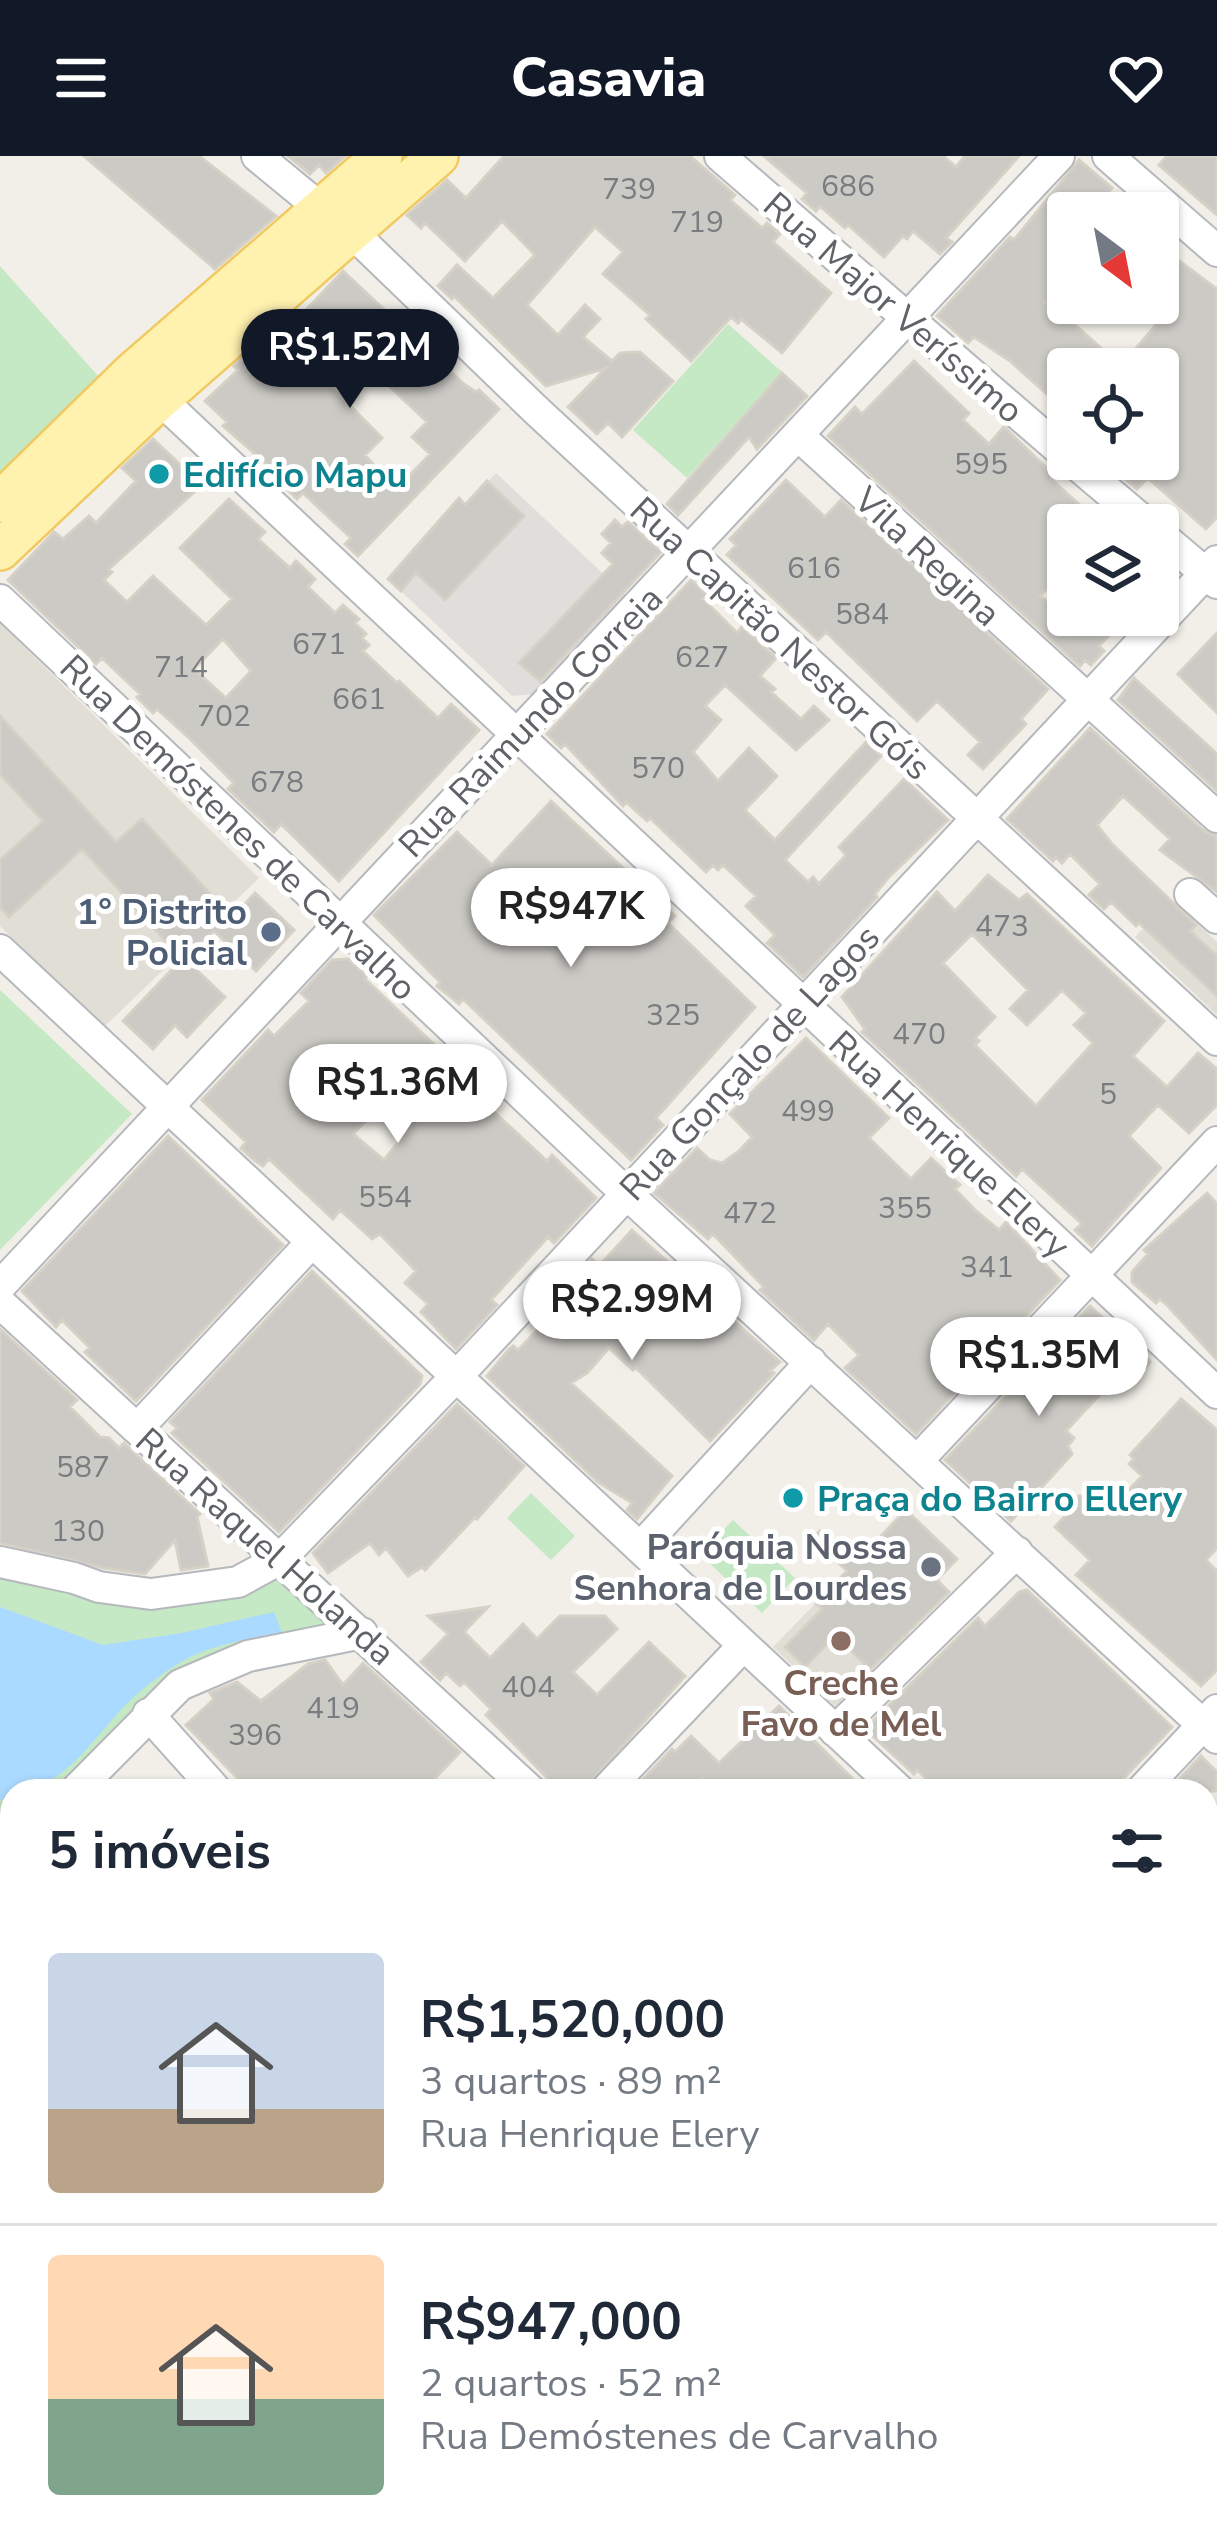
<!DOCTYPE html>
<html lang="pt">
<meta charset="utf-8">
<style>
body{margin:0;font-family:"Nunito Sans",sans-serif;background:#f2f2f3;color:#1f2937;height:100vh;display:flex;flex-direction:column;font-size:45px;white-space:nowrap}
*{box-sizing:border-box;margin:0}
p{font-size:39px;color:#747a83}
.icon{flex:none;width:66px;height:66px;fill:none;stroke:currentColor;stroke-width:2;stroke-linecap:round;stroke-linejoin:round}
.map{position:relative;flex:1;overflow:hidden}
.side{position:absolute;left:0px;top:1623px;width:1218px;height:771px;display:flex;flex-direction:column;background:#fff;border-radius:36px 36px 0 0;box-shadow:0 3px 9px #0004}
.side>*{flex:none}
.needle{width:78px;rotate:148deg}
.buttons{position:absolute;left:1047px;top:36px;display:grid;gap:24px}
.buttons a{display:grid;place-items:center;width:132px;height:132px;border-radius:12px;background:#fff;box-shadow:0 3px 9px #0004;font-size:60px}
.price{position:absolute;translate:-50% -102px;padding:0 27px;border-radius:42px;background:#fff;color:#222;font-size:39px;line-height:78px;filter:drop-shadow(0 3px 6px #0008)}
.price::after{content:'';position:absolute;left:50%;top:72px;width:36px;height:27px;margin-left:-18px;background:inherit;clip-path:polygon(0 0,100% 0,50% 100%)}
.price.active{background:#111827;color:#fff}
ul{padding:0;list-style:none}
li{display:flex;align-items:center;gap:36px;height:300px;padding:0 48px}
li+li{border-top:3px solid #e0e1e3}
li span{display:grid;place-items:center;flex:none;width:336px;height:240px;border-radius:12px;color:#555}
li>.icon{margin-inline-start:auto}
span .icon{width:144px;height:144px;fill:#fffc;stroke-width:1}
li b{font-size:51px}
h2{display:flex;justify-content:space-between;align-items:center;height:144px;padding:0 48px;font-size:51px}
header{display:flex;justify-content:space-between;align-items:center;height:156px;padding:0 48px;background:#111827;color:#fff;font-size:54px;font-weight:800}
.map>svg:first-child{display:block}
</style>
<header><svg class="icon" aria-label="menu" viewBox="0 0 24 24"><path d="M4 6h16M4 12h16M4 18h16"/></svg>Casavia<svg class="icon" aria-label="heart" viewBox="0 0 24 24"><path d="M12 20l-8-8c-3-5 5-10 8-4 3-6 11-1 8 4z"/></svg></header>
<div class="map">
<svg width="1217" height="2392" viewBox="0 0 1217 2392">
<rect width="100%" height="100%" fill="#f1efe8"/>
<!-- industrial -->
<path fill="#e0deda" d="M496,317L629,442L535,538L512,540L388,423L456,346L463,352Z"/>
<!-- education -->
<path fill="#e1ded6" d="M0,467L259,722L104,871L0,770Z
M1171,743L1217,786V859L1135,781Z
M846,1416L909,1479L836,1551L773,1491Z"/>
<!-- green -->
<path fill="#c5e8c5" d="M0,110L107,230L0,323Z
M728,168L782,216L687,322L633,274Z
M0,834L132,958L0,1094Z
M531,1337L575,1380L551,1404L507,1362Z
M733,1364L795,1422L762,1457L700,1398Z
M0,1415L130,1452H150L275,1421L329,1467L328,1476L154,1536L57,1635H12V1684L0,1697Z
M1217,2323V2392H1187L1177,2382H1206V2333Z"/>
<!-- water -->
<path fill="#aadaff" d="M0,1451L103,1489L182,1477L274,1456L282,1477C251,1483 219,1487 190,1501C172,1510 151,1526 136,1539C98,1572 68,1635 12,1635V1640L0,1644Z"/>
<!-- building -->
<path fill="#cccac5" stroke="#d6d1c6" stroke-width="3" fill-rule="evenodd" d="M84,0H199L276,60L215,113Z
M288,0H345L326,17L319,9L310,18Z
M504,0H690L735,39L730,44L762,72L767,67L780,78L773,86L831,137L782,197L741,163L738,167L731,161L691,205L646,163L650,159L603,118L623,96L595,71L527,149L558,179L585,149L600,163L583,181L612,205L620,197L640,196L673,225L622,281L608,267L597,278L568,251L606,212L546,230L454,140L452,143L438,130L457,109L493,142L535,99L502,65L465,105L425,67L421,72L407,59L447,24L466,42Z
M764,0H943L956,11L965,0H1019L946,82L952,86L940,98L913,75L907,83L903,80L884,101L848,69L845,72L820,50L816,55L802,43L807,37Z
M1167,0H1217V59L1159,9Z
M1079,4L1112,32L1107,38L1113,44L1102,57H1068V119L1045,147H1089L1072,166L1121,210L1166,157L1158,150V89L1217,133V361L1206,373L1148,322L1137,333L1102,303H1158V213H1068V257L1010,205L974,181L968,187L937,160L1010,81L1014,84Z
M343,115L464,228L476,236L479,234L499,253L358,400L345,388L351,382L303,337L297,343L267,314L270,311L223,270L227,266L205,245L238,214L234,210L277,173L282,179ZM348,191L427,266L412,281L430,298L396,334L365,299L382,282L321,220Z
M914,205L969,257L963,264L989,288L1004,271L1054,319L1051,323L1102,369H1068V409L1040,440L1071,466L1077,459H1128L1099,490L1104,495L1091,509L1085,504L1080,510L828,280L855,251L862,258Z
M782,217L807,240L757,293L749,281L678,359L667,348Z
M153,283L202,329L109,413L112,416L104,424L127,446L153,420L206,469L232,443L180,392L229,343L265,376L258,383L290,412L296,405L315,423L308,431L335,457L343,449L359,463L355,467L366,478L362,482L369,489L363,495L397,527L399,525L438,562L451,548L479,574L339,725L281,668L274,676L228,633L234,627L189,582L157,553L153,557L137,541L140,538L102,502L96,508L8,424L54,376L63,383L89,360L96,367L136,325L122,312ZM223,483L251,515L226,542L194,513Z
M786,324L825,361L841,344L1048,533L1021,563L1026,568L983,613L968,599L980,586L937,545L917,565L826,476L818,484L727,399L736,389L730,383Z
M487,325L524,360L445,444L416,417L401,435L388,423L459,342L465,349Z
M615,364L622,371L628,366L661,396L540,525L519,507L613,408L602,397L611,387L602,378Z
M691,424L707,439L703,443L737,477L742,471L776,502L760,520L775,533L771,536L801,563L814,550L829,564L796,594L725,529L705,550L721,564L693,596L718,625L749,592L777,620L745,654L775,684L866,586L881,600L785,704L808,726L813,721L819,728L846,699L839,691L904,623L948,664L887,723L875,738L877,741L803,821L767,787L775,779L746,750L756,740L723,709L718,714L713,709L706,716L650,662L647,665L626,646L623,650L565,588L561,592L547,578Z
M1217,477V557L1178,518Z
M1134,522L1217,598V635L1118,544Z
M0,560L116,686L142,663L232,762L255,737L294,774L256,815L214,775L184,802L225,841L187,881L175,869L153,893L123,865L182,803L82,693L9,761L0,751V704L43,665L0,618Z
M1090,572L1204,675L1217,680V736L1160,694L1170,683L1123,640L1097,669L1112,688L1196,769L1190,775L1217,800V840L1139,767L1136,770L1111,746L1104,753L1089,739L1100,728L1070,698L1062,707L1056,701L1053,705L1007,663Z
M551,645L675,760L668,767L755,851L656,962L663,969L631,1004L463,843L459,848L437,830L440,826L374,759L457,676L492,709Z
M988,719L1019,744L1027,738L1164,865L1133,900L1167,931L1198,897L1217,913V949L1189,977L1158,949L1129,980L1161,1012L1092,1090L1075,1074L1082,1068L1022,1013L1016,1020L862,876L865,873L842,841L937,736L955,755ZM972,778L1028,834L1010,853L1027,869L1062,834L1086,857L1074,869L1093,887L1036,950L975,889L979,885L975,882L995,861L943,807Z
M348,803L367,820L365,823L498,949L493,955L547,1005L552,999L596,1042L554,1087L548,1081L491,1144L497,1149L456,1193L421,1156L428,1148L405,1127L416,1115L380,1078L372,1083L340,1054L333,1063L269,1003L263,1010L254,1004L241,992L246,986L202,944L268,874L274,880L309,845L301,837L332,804ZM381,949L407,975L384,1004L353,978Z
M806,882L889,962L869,982L911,1023L931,1002L960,1029L955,1033L976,1055L999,1074L1006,1066L1060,1124L916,1278L845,1212L859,1199L828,1168L814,1184L760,1134L764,1131L713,1078L708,1083L654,1037L697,992L710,1004L722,1007L739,995L752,981L730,958Z
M168,980L283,1089L136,1245L85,1196L90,1192L62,1164L56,1171L22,1135Z
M1207,1037L1217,1048V1204L1166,1148L1160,1143L1156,1147L1132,1126V1116L1148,1098L1144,1094Z
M632,1074L780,1206L770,1215L774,1217L710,1285L636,1212L633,1214L609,1192L587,1217L571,1227L672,1320L637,1363L627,1354L632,1347L598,1326L487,1220L509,1193L513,1190L518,1194L551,1160L545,1154L584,1119L580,1116L592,1103L599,1110Z
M312,1115L422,1220L420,1228L392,1258L279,1376L181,1286L172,1277L177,1272L170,1266Z
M1090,1150L1150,1206L1145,1212L1084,1175L1114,1223L1066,1275L1074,1282L1068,1290L1072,1298L1011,1365L945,1304L1003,1243L1030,1220L1034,1223L1064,1193L1056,1185Z
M0,1173L77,1244L70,1251L100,1281L109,1282L119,1292L124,1287L200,1358L197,1361L208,1410L181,1414L175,1384L145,1418L104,1412L0,1387Z
M1181,1243L1217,1274V1392L1206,1404L1217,1415V1514L1201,1530L1076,1419L1090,1404L1055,1371L1065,1360L1067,1342L1085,1339L1094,1329L1108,1342L1129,1334L1142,1320L1129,1308L1134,1303L1130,1299Z
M457,1248L524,1310L477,1363L475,1361L425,1414L422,1411L408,1420L386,1392L379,1399L370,1387L328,1417L313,1397Z
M906,1354L957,1403L937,1424L949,1436L870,1513L835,1480L805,1511L785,1491L822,1453L816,1447L847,1415L813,1382L820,1375L859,1403Z
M1027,1434L1172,1571L1112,1635H940L917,1614L914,1618L865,1573L978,1462L985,1470L1019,1436Z
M488,1451L464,1476L490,1502L523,1468L537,1483L560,1460H605L617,1473L573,1516L597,1539L649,1486L685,1520L582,1635H560L486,1559L491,1553L464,1526L460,1530L446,1517L440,1524L421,1506L448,1478L428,1460Z
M325,1504L343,1529L363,1507L460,1596L423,1635H250L186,1569L214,1543L210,1537L237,1526L261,1545L308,1508Z
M779,1550L865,1635H716L702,1622L683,1635H632L672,1593L675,1596L691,1580L719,1607Z
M1201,1600L1217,1616V1635H1168Z"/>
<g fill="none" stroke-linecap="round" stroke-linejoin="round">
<!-- minor casing -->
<g stroke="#b5b8bc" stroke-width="34">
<path id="minor" d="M257,0L364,88L538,256L1217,884
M720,0L1068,301
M1108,0L1217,95
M160,243L1217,1237
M800,281L1217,661
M1070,303L1148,369
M1158,377L1217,427
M0,444L627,1038L1217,1582
M1190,738L1217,762
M0,794L900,1635
M0,1130L1059,0
M0,1147L531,1635
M137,1273L312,1086
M918,1304L1217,986
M641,1391L811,1206
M0,1406L74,1422L99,1431L151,1438L238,1426L280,1403L470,1206L1217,405
M148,1558L217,1635
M835,1575L1017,1396
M75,1635L180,1529L248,1500L362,1477
M605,1635L743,1490
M1141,1635L1217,1554
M0,1714L12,1701
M0,1831L12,1842
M1206,1922L1217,1932
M1206,2136L1217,2124
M0,2172L12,2183
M1206,2263L1217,2274
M0,2299L12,2294
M140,2382L144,2392
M352,2382L356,2392
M538,2382L545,2392
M1036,2382L1040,2392
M683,2392L713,2382
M949,2392L962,2382"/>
</g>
<!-- major casing -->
<g stroke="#f2c960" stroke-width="44">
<path id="major" d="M0,346L133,216L382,0
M0,394L160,243L438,0"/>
</g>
<!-- minor -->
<use href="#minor" stroke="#fff" stroke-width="30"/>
<!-- major -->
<use href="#major" stroke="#fff2af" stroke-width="39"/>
</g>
<!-- markers -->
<g fill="#0f9aa8" stroke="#fff" stroke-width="4.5">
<circle cx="159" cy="318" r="12"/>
<circle cx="793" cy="1342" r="12"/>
</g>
<circle fill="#5c6f8a" stroke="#fff" stroke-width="4.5" cx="271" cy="776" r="12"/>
<circle fill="#6b7280" stroke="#fff" stroke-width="4.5" cx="931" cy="1411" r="12"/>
<circle fill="#8d6e63" stroke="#fff" stroke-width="4.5" cx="841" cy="1485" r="12"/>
<g text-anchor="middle" stroke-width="10" stroke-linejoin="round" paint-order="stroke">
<!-- number labels -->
<g font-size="30" fill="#7a7d7f">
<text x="848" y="40">686</text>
<text x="629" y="43">739</text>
<text x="697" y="76">719</text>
<text x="981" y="318">595</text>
<text x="814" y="422">616</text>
<text x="862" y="468">584</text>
<text x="319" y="498">671</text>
<text x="702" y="511">627</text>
<text x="181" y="521">714</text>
<text x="359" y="553">661</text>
<text x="224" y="570">702</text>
<text x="658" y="622">570</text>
<text x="277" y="636">678</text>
<text x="1002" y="780">473</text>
<text x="673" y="869">325</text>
<text x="919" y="888">470</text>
<text x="1108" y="948">5</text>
<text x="808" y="965">499</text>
<text x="385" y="1051">554</text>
<text x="905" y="1062">355</text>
<text x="750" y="1067">472</text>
<text x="987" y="1121">341</text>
<text x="83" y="1321">587</text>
<text x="78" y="1385">130</text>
<text x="528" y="1541">404</text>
<text x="333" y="1562">419</text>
<text x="255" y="1589">396</text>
</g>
<!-- street labels -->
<g font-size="36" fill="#5f6368" stroke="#fff">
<text transform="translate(894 151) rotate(41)" y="13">Rua Major Veríssimo</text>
<text transform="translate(928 400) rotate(43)" y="13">Vila Regina</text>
<text transform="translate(781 482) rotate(43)" y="13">Rua Capitão Nestor Góis</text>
<text transform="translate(530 565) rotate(-46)" y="13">Rua Raimundo Correia</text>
<text transform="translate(239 671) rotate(44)" y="13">Rua Demóstenes de Carvalho</text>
<text transform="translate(749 906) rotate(-47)" y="13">Rua Gonçalo de Lagos</text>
<text transform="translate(950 988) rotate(43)" y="13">Rua Henrique Elery</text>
<text transform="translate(266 1390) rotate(42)" y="13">Rua Raquel Holanda</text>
</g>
<!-- culture labels -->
<g font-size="36" font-weight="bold" fill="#0d838f" stroke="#fff" text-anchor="start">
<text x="183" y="331">Edifício Mapu</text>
<text x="817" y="1355">Praça do Bairro Ellery</text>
</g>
<!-- service labels -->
<g font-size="36" font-weight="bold" fill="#4e5e75" stroke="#fff" text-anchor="end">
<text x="247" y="768">1° Distrito<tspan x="247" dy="41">Policial</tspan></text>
</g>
<!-- worship labels -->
<g font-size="36" font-weight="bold" fill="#5b616d" stroke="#fff" text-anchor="end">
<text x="907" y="1403">Paróquia Nossa<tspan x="907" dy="41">Senhora de Lourdes</tspan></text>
</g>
<!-- education labels -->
<g font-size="36" font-weight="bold" fill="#785e54" stroke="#fff">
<text x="841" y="1539">Creche<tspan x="841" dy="41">Favo de Mel</tspan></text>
</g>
</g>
</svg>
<div class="buttons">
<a><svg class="needle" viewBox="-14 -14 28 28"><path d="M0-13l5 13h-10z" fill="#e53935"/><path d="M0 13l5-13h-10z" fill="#747a83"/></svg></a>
<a><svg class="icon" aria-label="locate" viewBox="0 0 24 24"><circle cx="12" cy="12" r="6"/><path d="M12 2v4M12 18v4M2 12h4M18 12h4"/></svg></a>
<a><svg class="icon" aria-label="layers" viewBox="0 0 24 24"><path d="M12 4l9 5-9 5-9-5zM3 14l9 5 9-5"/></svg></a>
</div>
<b class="price active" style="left:350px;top:255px">R$1.52M</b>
<b class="price" style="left:571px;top:814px">R$947K</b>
<b class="price" style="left:398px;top:990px">R$1.36M</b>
<b class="price" style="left:632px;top:1207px">R$2.99M</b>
<b class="price" style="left:1039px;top:1263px">R$1.35M</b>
<section class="side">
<h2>5 imóveis<svg class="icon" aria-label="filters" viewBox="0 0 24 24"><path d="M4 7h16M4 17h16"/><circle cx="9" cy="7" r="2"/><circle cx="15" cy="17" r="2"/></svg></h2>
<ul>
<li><span style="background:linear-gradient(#c9d6e8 65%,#b9a48a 0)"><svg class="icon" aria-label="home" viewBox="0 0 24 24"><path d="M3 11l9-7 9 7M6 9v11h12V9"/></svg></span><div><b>R$1,520,000</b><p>3 quartos · 89 m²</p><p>Rua Henrique Elery</p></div></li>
<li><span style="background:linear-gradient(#ffd9b3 60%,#7fa58c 0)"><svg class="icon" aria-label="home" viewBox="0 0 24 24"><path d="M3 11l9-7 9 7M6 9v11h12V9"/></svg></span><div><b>R$947,000</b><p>2 quartos · 52 m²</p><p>Rua Demóstenes de Carvalho</p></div></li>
</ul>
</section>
</div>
